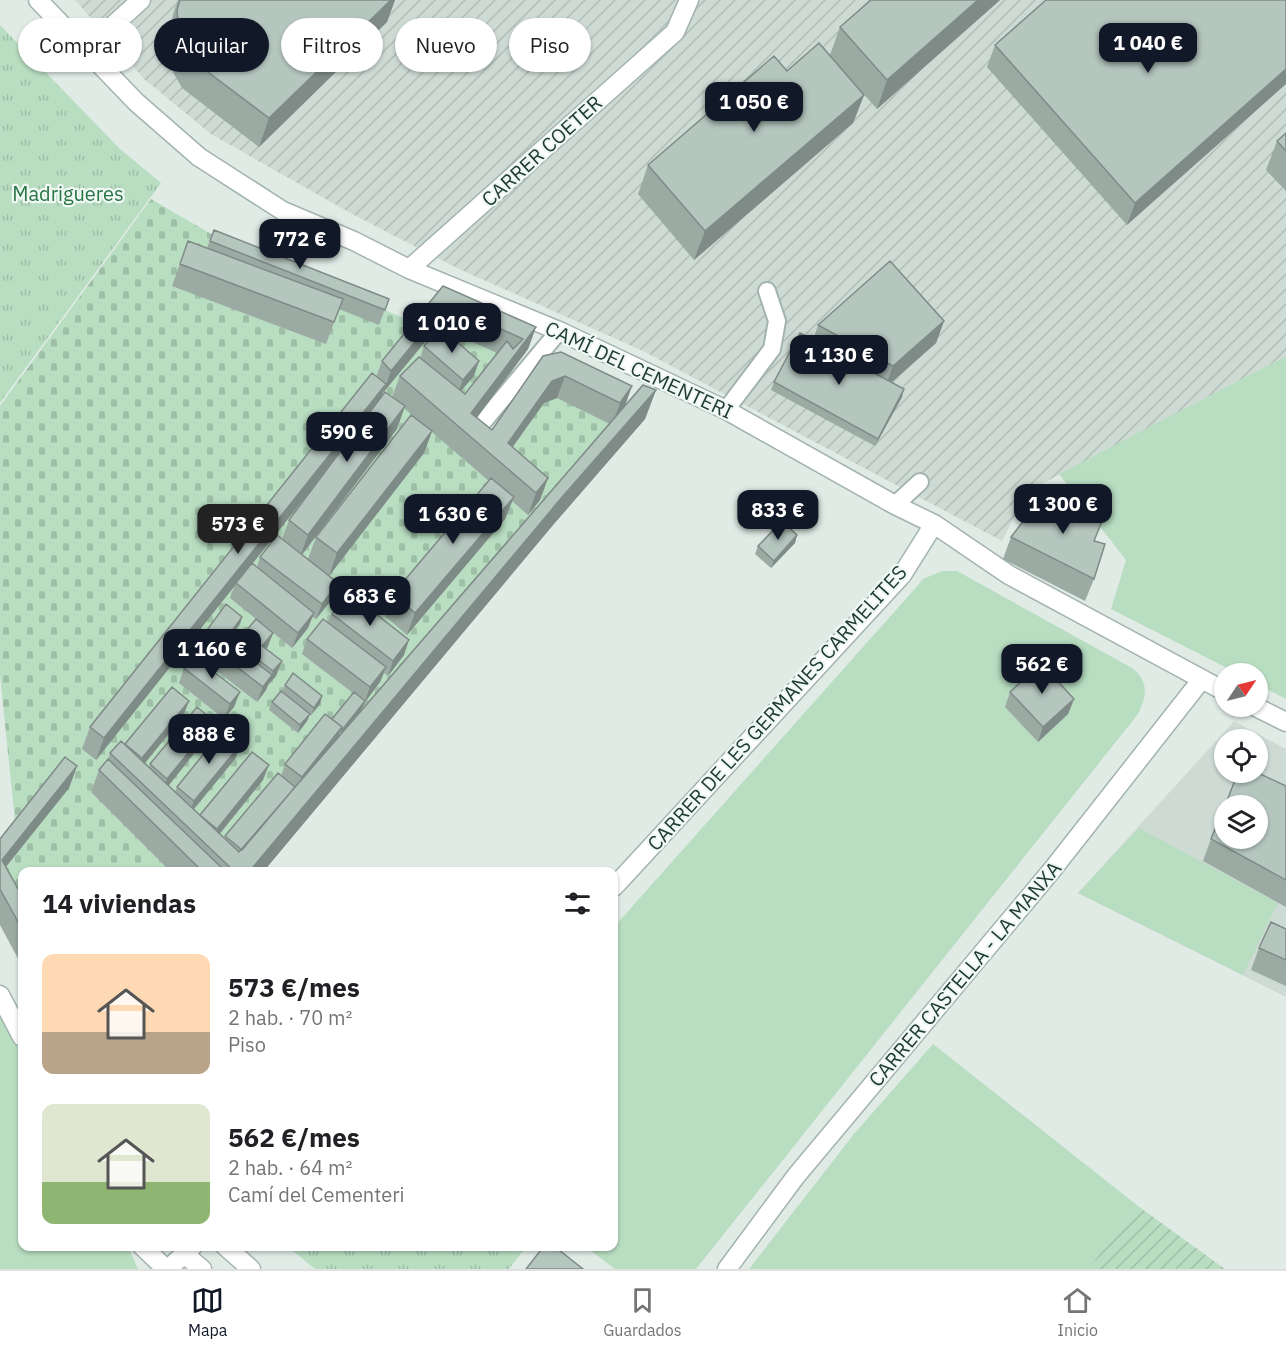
<!DOCTYPE html>
<html lang="es">
<meta charset="utf-8">
<style>
body{margin:0;font-family:"IBM Plex Sans",sans-serif;background:#f6f6f6;color:#202124;height:100vh;display:flex;flex-direction:column;font-size:22px;white-space:nowrap}
*{box-sizing:border-box;margin:0}
p{font-size:20px;color:#757577}
.icon{flex:none;width:33px;height:33px;fill:none;stroke:currentColor;stroke-width:2;stroke-linecap:round;stroke-linejoin:round}
.map{position:relative;flex:1;overflow:hidden}
.sheet{position:absolute;left:18px;top:867px;width:600px;height:384px;display:flex;flex-direction:column;background:#fff;border-radius:12px;box-shadow:0 2px 4px #0004}
.sheet>*{flex:none}
.hud{position:absolute;left:18px;top:18px;width:600px;height:54px;display:flex;gap:12px}
.needle{width:39px;rotate:55deg}
.buttons{position:absolute;left:1214px;top:663px;display:grid;gap:12px}
.buttons a{display:grid;place-items:center;width:54px;height:54px;border-radius:50%;background:#fff;box-shadow:0 2px 4px #0004;font-size:30px}
.price{position:absolute;translate:-50% -51px;padding:0 14px;border-radius:12px;background:#111827;color:#fff;font-size:20px;line-height:39px;filter:drop-shadow(0 2px 3px #0008)}
.price::after{content:'';position:absolute;left:50%;top:36px;width:18px;height:14px;margin-left:-9px;background:inherit;clip-path:polygon(0 0,100% 0,50% 100%)}
.price.on{background:#222;color:#fff}
ul{padding:0;list-style:none}
li{display:flex;align-items:center;gap:18px;height:150px;padding:0 24px}
li span{display:grid;place-items:center;flex:none;width:168px;height:120px;border-radius:12px;color:#555}
li>.icon{margin-inline-start:auto}
span .icon{width:72px;height:72px;fill:#fffc;stroke-width:1}
li b{font-size:26px}
h2{display:flex;justify-content:space-between;align-items:center;height:72px;padding:0 24px;font-size:26px}
.tag{padding:0 21px;border-radius:27px;background:#fff;box-shadow:0 2px 4px #0004;font-size:21px;line-height:54px}
.tag.on{background:#111827;color:#fff}
.menu{display:flex;justify-content:space-around;align-items:center;height:84px;border-top:2px solid #e0e0e0;background:#fff;font-size:16px;color:#757577}
.menu a{display:grid;justify-items:center;gap:3px}
.menu .on{color:#111827}
.map>svg:first-child{display:block}
</style>
<div class="map">
<svg width="1286" height="1269" viewBox="0 0 1286 1269">
<defs>
<pattern id="industrial-furrows" width="10" height="10" patternUnits="userSpaceOnUse" patternTransform="scale(1.5)"><rect width="10" height="10" fill="#cedbd5"/><path d="M-1 1l2-2M0 10L10 0M9 11l2-2" fill="none" stroke="#b1bdb7"/></pattern>
<pattern id="cemetery-stones" width="16" height="16" patternUnits="userSpaceOnUse" patternTransform="scale(1.5)"><rect width="16" height="16" fill="#b8ddc1"/><path d="M2 7V4a2 2 0 0 1 4 0v3zM10 15v-3a2 2 0 0 1 4 0v3z" fill="#9ebfa6"/></pattern>
<pattern id="park-tufts" width="24" height="20" patternUnits="userSpaceOnUse" patternTransform="scale(1.5)"><rect width="24" height="20" fill="#b8ddc1"/><path d="M3 7l-1-3M5 7V3M7 7l1-3M15 17l-1-3M17 17v-4M19 17l1-3" fill="none" stroke="#9ebfa6"/></pattern>
<pattern id="garden-furrows" width="10" height="10" patternUnits="userSpaceOnUse" patternTransform="scale(1.5)"><rect width="10" height="10" fill="#b8ddc1"/><path d="M-1 1l2-2M0 10L10 0M9 11l2-2" fill="none" stroke="#9ebfa6"/></pattern>
</defs>
<rect width="100%" height="100%" fill="#e0ebe6"/>
<!-- built -->
<path fill="#cedbd5" fill-rule="evenodd" d="M1234,721L1286,749V997L1078,893ZM1224,740H1257V772H1224ZM1224,806H1257V838H1224Z"/>
<!-- industrial -->
<path fill="url(#industrial-furrows)" d="M75,0H1286V356L1028,491L1002,541L643,351L459,269L352,214L211,134L144,79Z"/>
<!-- grass -->
<path fill="#b8ddc1" d="M1286,356V699L1257,684V674L1237,673L1111,609L1126,560L1059,474Z
M942,571H957L1132,668C1149,681 1147,696 1138,714L696,1269H615L586,1247L614,1246V927L912,592L923,579Z
M1139,828L1278,903L1243,975L1078,893Z
M0,1012L22,1053V1246L128,1247L138,1269H0Z
M933,1044L1138,1206L1088,1269H749L854,1134Z"/>
<!-- cemetery -->
<path fill="url(#cemetery-stones)" d="M151,199L218,238L415,323L435,308L528,349L464,435L484,452L535,378L645,419L552,525L263,871L22,872V966L0,851L16,831L0,675V406Z"/>
<!-- park -->
<path fill="url(#park-tufts)" d="M0,25L119,148L161,183L0,403Z
M288,1247H526L509,1269H315Z"/>
<!-- garden -->
<path fill="url(#garden-furrows)" d="M1138,1206L1225,1269H1088Z"/>
<g fill="none" stroke-linecap="round" stroke-linejoin="round">
<!-- lane casing -->
<g stroke="#a3b3ad" stroke-width="20">
<path id="lane" d="M726,410L772,349L777,321L767,291
M482,423L559,331
M895,505L920,482"/>
</g>
<!-- street casing -->
<g stroke="#a3b3ad" stroke-width="21">
<path id="street" d="M38,0L136,102L199,157L283,211L354,241L409,269L559,331L726,410L895,505L934,524L1009,575L1224,691
M87,49L141,0
M409,269L675,32L689,0
M1254,706L1286,722
M614,887L902,575L934,524
M0,995L22,1037
M142,1246L166,1269
M225,1246L251,1269
M184,1254L202,1269
M168,1269L193,1246
M727,1269L796,1176L1052,870L1202,679"/>
</g>
<!-- lane -->
<use href="#lane" stroke="#fff" stroke-width="16"/>
<!-- street -->
<use href="#street" stroke="#fff" stroke-width="18"/>
</g>
<!-- wall -->
<path fill="#9caaa4" fill-rule="evenodd" d="M178,0H395L387,22L259,147L182,88L169,65L167,39L174,11Z
M1000,0L877,109L851,80L864,95L853,123L694,260L638,194L648,165L787,71L830,55L840,27Z
M1286,0L1127,225L987,67L995,45Z
M1286,133V191L1266,170L1277,141Z
M214,230L389,299L379,325L339,309L326,344L172,286L188,241L207,248Z
M443,286L536,327L528,349L477,418L492,430L561,352L624,407L656,390L645,419L553,525L263,872H171L91,792L99,770L108,759L110,753L125,745L189,701L183,716L145,763L149,767L150,764L208,736L168,785L175,792L177,787L241,744L235,759L194,809L200,815L263,780L220,834L225,838V836L281,776L285,764L332,719L353,693L302,654L307,639L328,623L332,614L404,655L388,676L384,673L380,682L365,702L362,709L351,723L610,424L557,398L544,403L512,448L548,478L540,500L528,515L512,501L505,519L407,635L385,616L393,594L489,481L432,432L424,453L329,575L333,598L316,619L312,617L308,628L292,648L230,598L235,585L96,760L82,749L90,727L376,377L382,361ZM438,326L497,353L465,394L461,391L474,376L424,346L420,358L400,376L392,397L382,396L383,392ZM404,408L415,418L316,537L308,559L302,555L397,429ZM314,486L289,520L282,539L260,557L257,567L252,564Z
M944,321L936,343L892,382L902,397L875,446L771,390L774,382L813,340L818,325Z
M797,535L795,543L771,568L755,554L758,546Z
M1011,537L1094,541V579L1085,601L1003,559Z
M242,617L240,624L228,640L235,645L236,643L273,633L267,649L276,676L268,685L266,690L257,702L200,658L206,643L208,640L204,637L207,630Z
M184,668L234,707L224,719L179,683Z
M285,685L320,704L311,715L310,714L307,721L298,733L269,710L272,702L282,692Z
M1010,692L1074,699L1068,714L1038,742L1005,707Z
M77,766L69,788L6,867L22,896V966L0,925V839Z
M1286,786V907L1203,861L1211,839Z
M1286,929V986L1251,970L1259,948Z"/>
<!-- shaded-wall -->
<path fill="#7f8b86" d="M391,0H395L387,22L259,147L269,118Z
M978,0H1000L877,109L887,80Z
M1286,69V84L1127,225L1135,203Z
M864,95L853,123L694,260L705,231Z
M446,304L438,326L383,393L391,371Z
M944,321L936,343L885,388L893,366Z
M536,327L528,349L466,432L471,413Z
M479,361L474,376L457,395L463,380Z
M565,376L557,398L544,403L501,463L508,443L552,381Z
M386,384L378,406L96,760L104,738Z
M632,386L624,409L612,425L620,403Z
M904,389L902,397L875,446L878,439Z
M656,390L645,419L553,525L263,872H249L563,496Z
M405,406L397,429L300,557L308,535Z
M432,431L424,453L329,576L337,553Z
M548,478L540,500L528,515L536,493Z
M514,497L505,519L407,635L415,613Z
M797,535L795,543L771,568L774,561Z
M338,583L333,598L316,619L322,604Z
M314,613L308,628L292,648L298,633Z
M242,617L240,624L221,650L224,643Z
M273,633L267,648L257,661L262,646Z
M409,640L404,655L388,676L393,661Z
M282,661L276,676L268,685L266,690L257,702L263,687L272,675L273,671Z
M386,667L380,682L365,702L362,709L339,738L342,730L365,701L370,687Z
M240,692L234,707L224,719L230,704Z
M322,696L320,704L311,715L314,708Z
M1074,699L1068,714L1038,742L1043,727Z
M189,701L183,716L137,773L142,758Z
M310,714L307,721L298,733L300,725Z
M214,721L208,736L162,794L167,779Z
M342,727L336,742L296,792L302,777Z
M241,744L235,759L188,816L194,801Z
M269,765L263,780L211,844L217,829Z
M77,766L69,788L0,874L2,860Z"/>
<!-- building -->
<path fill="#b5c6bf" stroke="#7f8b86" stroke-width="1.5" d="M180,0H391L269,118L192,60L179,36L177,10Z
M871,0H978L887,80L840,27Z
M1046,0H1286V69L1135,203L995,45Z
M819,43L864,95L705,231L648,165L774,56L787,71Z
M1286,133V151L1277,141Z
M214,230L389,299L385,310L210,241Z
M188,241L343,299L334,322L180,264Z
M890,261L944,321L893,366L818,325Z
M443,286L536,327L471,413L492,430L543,356L561,352L632,386L620,403L565,376L552,381L508,443L548,478L536,493L400,376L419,357L465,394L507,341L513,349L523,339L446,304L391,371L382,361Z
M440,327L479,361L463,380L424,346Z
M800,333L904,389L878,439L774,382Z
M372,373L386,384L104,738L90,727Z
M643,385L656,390L563,496L249,872H235L110,753L121,741L239,852Z
M385,392L405,406L308,535L289,520Z
M411,415L432,431L337,553L316,537Z
M491,478L514,497L415,613L393,594Z
M1045,493L1102,521L1094,541L1105,544L1094,579L1011,537Z
M782,521L797,535L774,561L758,546Z
M277,535L338,583L322,604L260,557Z
M252,563L314,613L298,633L236,583Z
M348,592L409,640L393,661L332,614Z
M226,604L242,617L226,639L215,630L212,634L207,630Z
M256,619L273,633L262,646L282,661L273,671L236,643Z
M323,619L386,667L370,687L307,639Z
M215,630L272,675L263,687L206,643Z
M193,656L240,692L230,704L184,668Z
M1041,663L1074,699L1043,727L1010,692Z
M293,673L322,696L314,708L285,685Z
M172,687L189,701L142,758L125,744Z
M281,691L310,714L300,725L272,702Z
M354,692L365,701L342,730L341,729L342,727L332,719Z
M197,707L214,721L167,779L150,764Z
M325,714L342,727L302,777L285,764Z
M223,730L241,744L194,801L177,787Z
M252,752L269,765L217,829L200,815Z
M65,757L77,766L2,860L22,896V929L0,889V839Z
M108,759L223,869L221,872H200L201,870L99,770Z
M1238,772H1256L1286,786V880L1211,839L1224,807V838H1257V806H1225Z
M278,773L295,787L242,850L225,836Z
M1271,922L1286,929V960L1259,948Z
M544,1246H554L583,1269H526Z"/>
<g text-anchor="middle" stroke-width="4.5" stroke-linejoin="round" paint-order="stroke">
<!-- street labels -->
<g font-size="20" fill="#203c34" stroke="#f0f8f4">
<text transform="translate(542 151) rotate(-42)" y="7">CARRER COETER</text>
<text transform="translate(639 370) rotate(25)" y="7">CAMÍ DEL CEMENTERI</text>
<text transform="translate(777 708) rotate(-48)" y="7">CARRER DE LES GERMANES CARMELITES</text>
<text transform="translate(965 974) rotate(-50)" y="7">CARRER CASTELLA - LA MANXA</text>
</g>
<!-- park labels -->
<g font-size="20" fill="#297445" stroke="#f0f8f4">
<text x="68" y="201">Madrigueres</text>
</g>
</g>
</svg>
<div class="buttons">
<a><svg class="needle" viewBox="-14 -14 28 28"><path d="M0-13l5 13h-10z" fill="#e53935"/><path d="M0 13l5-13h-10z" fill="#757577"/></svg></a>
<a><svg class="icon" aria-label="locate" viewBox="0 0 24 24"><circle cx="12" cy="12" r="6"/><path d="M12 2v4M12 18v4M2 12h4M18 12h4"/></svg></a>
<a><svg class="icon" aria-label="layers" viewBox="0 0 24 24"><path d="M12 4l9 5-9 5-9-5zM3 14l9 5 9-5"/></svg></a>
</div>
<b class="price" style="left:1148px;top:74px">1 040 €</b>
<b class="price" style="left:754px;top:133px">1 050 €</b>
<b class="price" style="left:300px;top:270px">772 €</b>
<b class="price" style="left:452px;top:354px">1 010 €</b>
<b class="price" style="left:839px;top:386px">1 130 €</b>
<b class="price" style="left:347px;top:463px">590 €</b>
<b class="price" style="left:1063px;top:535px">1 300 €</b>
<b class="price" style="left:778px;top:541px">833 €</b>
<b class="price" style="left:453px;top:545px">1 630 €</b>
<b class="price on" style="left:238px;top:555px">573 €</b>
<b class="price" style="left:370px;top:627px">683 €</b>
<b class="price" style="left:212px;top:680px">1 160 €</b>
<b class="price" style="left:1042px;top:695px">562 €</b>
<b class="price" style="left:209px;top:765px">888 €</b>
<div class="hud">
<a class="tag">Comprar</a>
<a class="tag on">Alquilar</a>
<a class="tag">Filtros</a>
<a class="tag">Nuevo</a>
<a class="tag">Piso</a>
</div>
<section class="sheet">
<h2>14 viviendas<svg class="icon" aria-label="filters" viewBox="0 0 24 24"><path d="M4 7h16M4 17h16"/><circle cx="9" cy="7" r="2"/><circle cx="15" cy="17" r="2"/></svg></h2>
<ul>
<li><span style="background:linear-gradient(#ffd9b3 65%,#b9a48a 0)"><svg class="icon" aria-label="home" viewBox="0 0 24 24"><path d="M3 11l9-7 9 7M6 9v11h12V9"/></svg></span><div><b>573 €/mes</b><p>2 hab. · 70 m²</p><p>Piso</p></div></li>
<li><span style="background:linear-gradient(#dfe7d0 65%,#8fb573 0)"><svg class="icon" aria-label="home" viewBox="0 0 24 24"><path d="M3 11l9-7 9 7M6 9v11h12V9"/></svg></span><div><b>562 €/mes</b><p>2 hab. · 64 m²</p><p>Camí del Cementeri</p></div></li>
</ul>
</section>
</div>
<nav class="menu">
<a class="on"><svg class="icon" aria-label="map" viewBox="0 0 24 24"><path d="M3 6l6-2 6 2 6-2v14l-6 2-6-2-6 2zM9 4v14M15 6v14"/></svg>Mapa</a>
<a><svg class="icon" aria-label="saved" viewBox="0 0 24 24"><path d="M7 4h10v16l-5-4-5 4z"/></svg>Guardados</a>
<a><svg class="icon" aria-label="home" viewBox="0 0 24 24"><path d="M3 11l9-7 9 7M6 9v11h12V9"/></svg>Inicio</a>
</nav>
